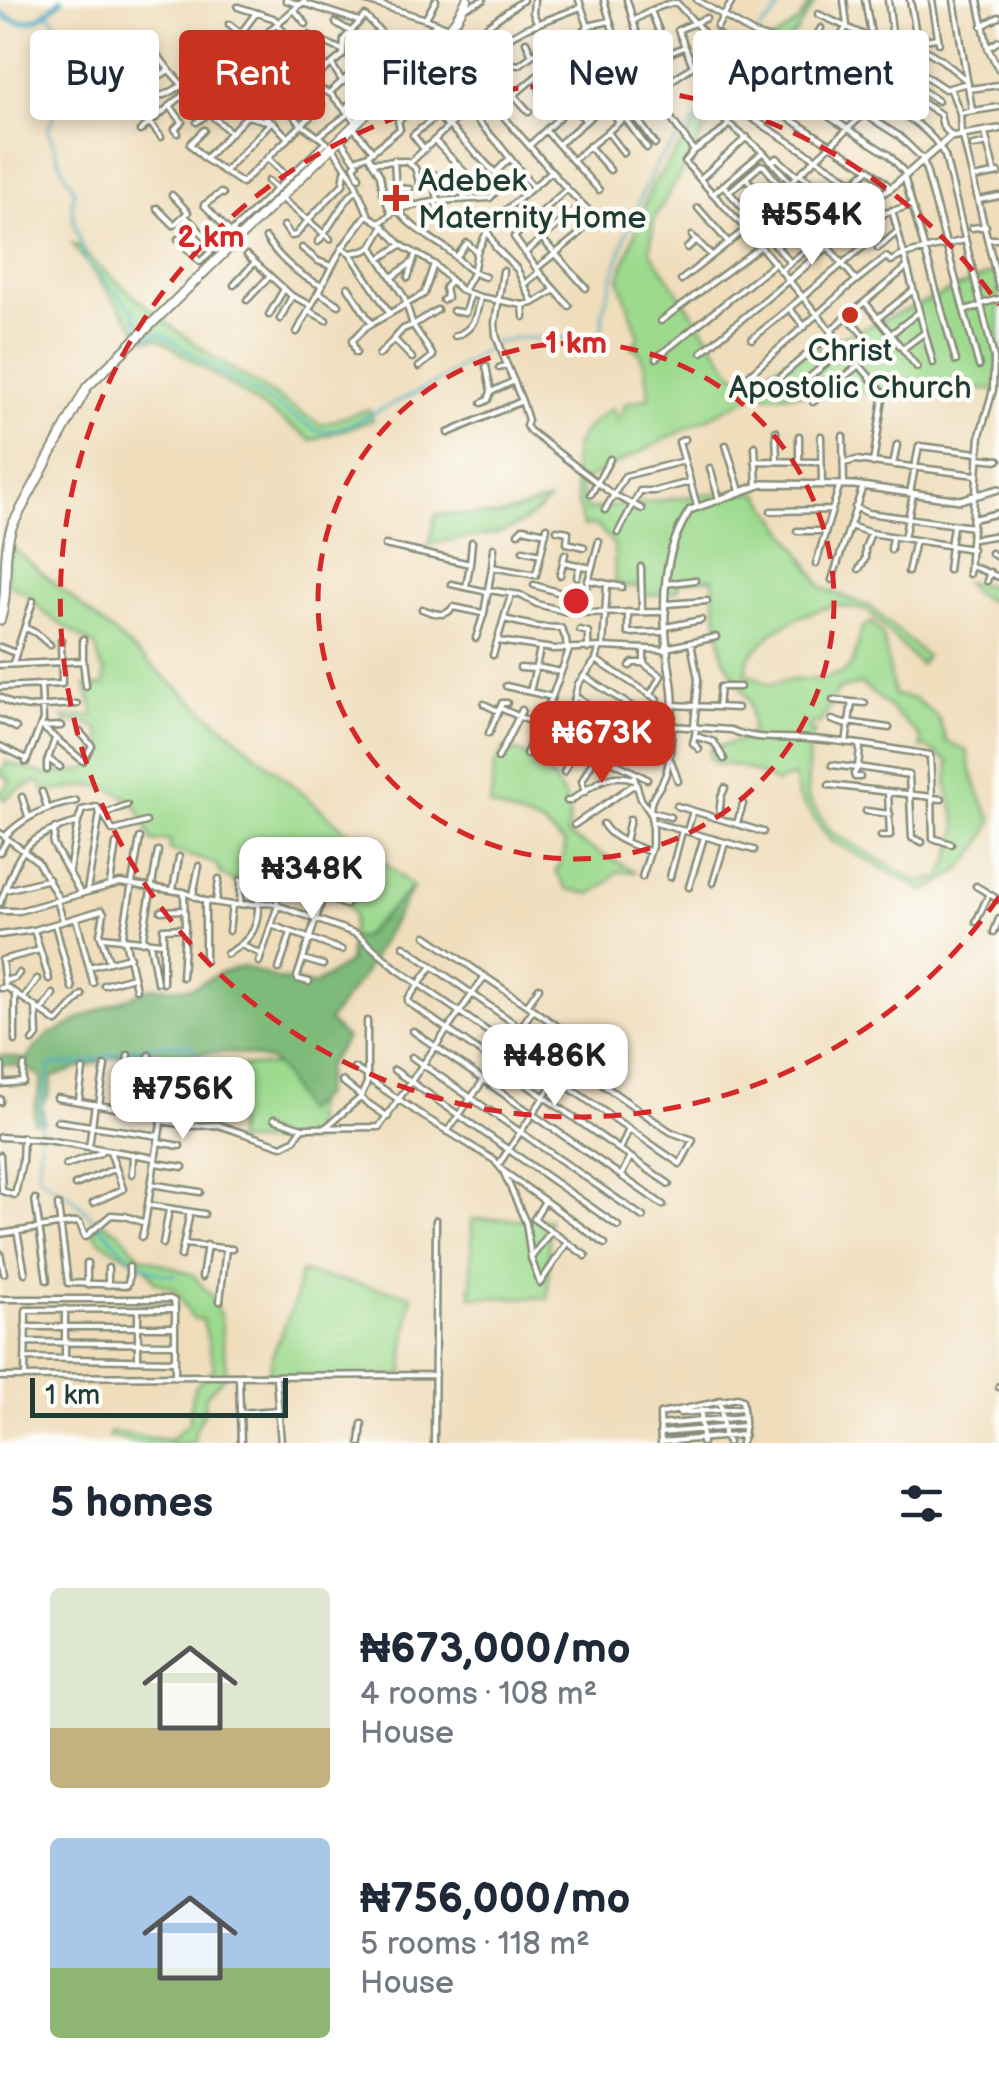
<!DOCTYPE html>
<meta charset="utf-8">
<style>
body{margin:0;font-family:"Balsamiq Sans",sans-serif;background:#f2f2f3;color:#1f2937;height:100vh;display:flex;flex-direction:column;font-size:38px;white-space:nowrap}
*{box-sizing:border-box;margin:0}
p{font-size:32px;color:#747a83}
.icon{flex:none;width:55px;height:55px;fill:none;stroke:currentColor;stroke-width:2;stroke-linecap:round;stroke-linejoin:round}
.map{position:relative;height:1443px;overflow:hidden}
.details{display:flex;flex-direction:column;background:#fff;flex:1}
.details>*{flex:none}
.banner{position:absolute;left:30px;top:30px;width:940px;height:90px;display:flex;gap:20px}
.scale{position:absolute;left:30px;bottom:25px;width:258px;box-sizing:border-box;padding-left:10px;border:5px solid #1f3d34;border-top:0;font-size:28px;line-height:35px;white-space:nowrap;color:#1f3d34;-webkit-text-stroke:8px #fdfcf7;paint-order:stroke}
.price{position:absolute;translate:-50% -85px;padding:0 22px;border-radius:20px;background:#fff;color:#222;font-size:32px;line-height:65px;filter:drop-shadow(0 2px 5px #0008)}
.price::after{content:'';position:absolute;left:50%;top:60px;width:30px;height:22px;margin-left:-15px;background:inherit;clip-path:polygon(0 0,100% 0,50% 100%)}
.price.selected{background:#c8321e;color:#fff}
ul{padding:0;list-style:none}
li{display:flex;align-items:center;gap:30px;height:250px;padding:0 50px}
li span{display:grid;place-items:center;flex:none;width:280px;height:200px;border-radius:10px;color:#555}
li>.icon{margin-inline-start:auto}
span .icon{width:120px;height:120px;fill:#fffc;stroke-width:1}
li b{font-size:42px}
h2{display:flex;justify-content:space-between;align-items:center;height:120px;padding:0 50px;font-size:42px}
.tag{padding:0 35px;border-radius:10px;background:#fff;box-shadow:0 5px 15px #0003;font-size:35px;line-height:90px}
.tag.selected{background:#c8321e;color:#fff}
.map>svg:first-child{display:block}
</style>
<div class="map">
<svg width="999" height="1443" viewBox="0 0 999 1443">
<rect width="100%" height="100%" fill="#fdfcf7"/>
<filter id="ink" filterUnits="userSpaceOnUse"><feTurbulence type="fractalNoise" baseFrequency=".01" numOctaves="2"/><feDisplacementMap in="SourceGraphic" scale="20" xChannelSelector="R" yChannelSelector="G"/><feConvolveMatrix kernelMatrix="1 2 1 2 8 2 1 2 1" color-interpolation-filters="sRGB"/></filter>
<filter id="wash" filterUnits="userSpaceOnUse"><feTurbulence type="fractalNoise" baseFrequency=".0048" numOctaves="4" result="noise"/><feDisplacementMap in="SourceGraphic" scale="40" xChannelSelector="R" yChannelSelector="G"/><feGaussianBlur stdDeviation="2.25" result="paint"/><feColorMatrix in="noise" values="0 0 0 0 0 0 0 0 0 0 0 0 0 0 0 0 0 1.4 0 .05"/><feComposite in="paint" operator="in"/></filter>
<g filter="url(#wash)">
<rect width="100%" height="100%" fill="#efddbb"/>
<!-- green -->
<path fill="#9dda8e" stroke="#5e8c61" stroke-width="2.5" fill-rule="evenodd" d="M812,0H816L796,33L721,103L654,219L650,251L734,374L745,379L999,270V389L754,395L579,483L587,510L725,492L759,493L803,556L822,588L871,607L926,656L920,665L868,611L835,605L799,617L772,633L749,658L746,672L770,685L790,680L819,679L843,673L853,663L862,628L872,622L883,636L894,695L915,699L938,717L946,741L967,751C971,776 979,799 993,820C976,858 962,874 924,891L830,840L798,797L794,776L776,783C756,772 739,763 716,764L710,758V749L738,741L752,732L750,702L723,657L713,589V578L679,582L678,590L666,594L641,596L639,586L628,587L615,583L614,545L596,525L583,527C578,504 566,458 580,437C587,426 600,416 611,408L616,413V421L621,417L626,403L649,398L646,368L638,350L632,348L639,336L619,279L651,187L739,65L798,22ZM861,684C872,693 894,708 897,717L899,716L921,738V748L925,747L949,762L947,786L958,828L950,859L941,878L917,881L831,832L807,796L809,743L815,732L809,729L813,722L819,725L839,689Z
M72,244L80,246L91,260L168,324L215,358L321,425L369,409L373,420L312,440L160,339H144Z
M550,500C504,545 483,531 429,545L436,514L498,516Z
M8,544L413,887L362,937L351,938L353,915L337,885L323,877L302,869L251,874L235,882L221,874L216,864L170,850V840L153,842C147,832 145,821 140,812C131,797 110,785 92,786C76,788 61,792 44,791L39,781L16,790L4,800L0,794L10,782L6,776L0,775V770L4,769L6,762L47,775L82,770L94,765L104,750L99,731L89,724L66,722L63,718L89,716L94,714L86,686H104L105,671L101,667L96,647L44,613L27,593L16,589L7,581Z
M964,582L986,585L999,590V606L974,593Z
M505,748L544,761C556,792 578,800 566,835L636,872H617L605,885L591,894L566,889L556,872L564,853L565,844L543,825L490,806L494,766Z
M313,1065L314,1142H236V1066Z
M472,1219H549L548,1298L471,1297Z
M102,1222L119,1232L140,1256L193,1275L212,1297L221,1317L223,1345L227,1366L224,1377L206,1395L203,1415L195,1430L194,1443H136L108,1437L112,1432L170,1440L189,1423C191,1408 189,1390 201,1380C206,1376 211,1373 214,1367L203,1320L192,1318L175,1289L155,1282L147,1268L100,1241L93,1232Z
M300,1272L412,1295L404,1353V1375L268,1377L273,1353L294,1303Z"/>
<!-- forest -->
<path fill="#7eba79" stroke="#4e7c56" stroke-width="2.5" d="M413,887L361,978L328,1021L346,1039L327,1066L323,1095L303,1112L280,1070L271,1061L237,1053L211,1052L176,1057L147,1052L121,1055L52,1077L49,1095L42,1104L44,1122L34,1121V1111L42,1079C29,1067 17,1064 0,1064V1055L26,1060C33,1050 40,1041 50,1034C61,1028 71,1027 80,1018L153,987L192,988L218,974L243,966L278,979L314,985L349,962L351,938L362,937Z"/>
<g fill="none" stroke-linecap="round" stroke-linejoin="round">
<!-- stream -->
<path stroke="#43abc2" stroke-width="2.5" d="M47,13C53,18 55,18 56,26C57,33 55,43 55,50C54,82 62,99 48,130L63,169L74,190L72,200L74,222L86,262L133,310L140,327
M145,334L148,337L161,333L203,361L316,430L326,432L349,425L434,384L495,343L516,338H571L596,343L602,329L603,310L626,234L646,185L659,160L703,112L760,29L773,18L784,0
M40,1138L41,1109L50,1066C60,1064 71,1065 82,1063C118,1053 153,1039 191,1046C196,1053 196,1061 201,1068
M40,1142L38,1174C47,1184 60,1188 70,1196C100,1220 135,1277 175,1275"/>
<!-- river -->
<path stroke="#43abc2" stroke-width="6" d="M0,13C27,31 40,19 61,0"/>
</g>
</g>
<g filter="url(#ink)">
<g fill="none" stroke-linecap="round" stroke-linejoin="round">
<!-- minor casing -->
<g stroke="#878d78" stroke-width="9">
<path id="minor" d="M286,0L300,5
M363,0L426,19L448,28
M534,0L533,13L538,24
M579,0L588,26
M604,0L635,105
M627,0L654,91L663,107L694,151L685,162L713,194
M697,0L754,34L790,45L806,54L915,122C928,132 938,142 945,156L994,358L993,388
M865,0L872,40
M888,0L895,54
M910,0L918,45L943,61L966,80
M932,0L939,43
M954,0L972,110
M978,0L988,48L999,70
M303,3L359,21
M238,7L273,18L279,23
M464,8L483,0
M651,11L668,54
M296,12L306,24
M818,14L866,36L945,89L968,83
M426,18L436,0
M336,23L350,31
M229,24L257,46L271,29L305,0
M277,25L292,40L294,48L327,67
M982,26L999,17
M717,27L733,0
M586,30L600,59L619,52
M241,33L256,13
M309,35L342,50
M244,37L196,66L195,69L247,116L274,123L288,138
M707,39L719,35
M262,40L277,55L282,54L294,46
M564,40L580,61L585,59L597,82
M917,41L937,38
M526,42L532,55
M496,43L487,31V26L523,0
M440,44L567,189L594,216L576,237L537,268
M708,47L717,53
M226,48L238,58
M988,48L999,41
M358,53L379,32
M806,54L821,28
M452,56L467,43
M140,58L155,79L169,70L208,114
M160,58L169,70
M208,59L242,81L245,87
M654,60L684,47
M512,64L497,44L526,28L581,7
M276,65L315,110
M332,65L343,82
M823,65L847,26L844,0
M693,66L678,30L706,18
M789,66L899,136L923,159L979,366
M896,73L938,101
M249,75L280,100L301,124L327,143
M283,75L307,56
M403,76L448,127
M471,77L502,53
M498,77L529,112
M562,77L578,100
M841,77L866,36
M542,78L552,85L580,61
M138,79C157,98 157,101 181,86
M602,80L618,122
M242,81L265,55
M890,82L940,114L943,127L952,136
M308,83L331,94L355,121
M776,83L889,155L906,174
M860,88L884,50
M950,88L960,113L961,136
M969,89L999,85
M299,90L343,55L344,39L365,16L404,56
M540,90L542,97L559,117
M482,91L512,64L519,65L535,53L586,30L588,26L610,21
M752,91L787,117L869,169L891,188
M329,93L377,51
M585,93L579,86L593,73
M514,95L545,69L541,50
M275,96L289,81
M572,106L586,121
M171,107L182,122L175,129L178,133
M344,109L357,97
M467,110L498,143L533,187
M632,112L655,144
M209,113L231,133
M960,113L999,107
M718,115L763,152
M747,115L853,182L871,200
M625,118L647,148
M197,122L228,99
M150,123L161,137
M353,127L372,150
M204,130L190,144L205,159L247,116
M140,131L205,77
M546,131L599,190
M607,131L624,153
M985,133L995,174
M319,136L348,114L437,23
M963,137L999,288
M340,139L357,163L354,166L359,177
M434,140L474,182L488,185
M531,144L597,82L623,69
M559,144L594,114
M589,146L610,170
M973,146L988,143
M332,147L352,176L369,216L380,223L401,245L434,264L462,291L480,297L523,305L533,303L555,290
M424,149L413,135L437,116
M694,151L719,134L729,124
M368,155L380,175L383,193L391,213
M205,159L242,183L322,105
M269,159L287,177
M355,160L368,155L400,129L398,121L424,100
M394,160L397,209
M573,160L632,112L635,105L693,66L708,47L705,34L677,3C662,3 647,13 633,21
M774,160L777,158L797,176
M372,162L406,161L415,168L419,182L434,174L438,201
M411,162L484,93
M456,164L464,198
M224,172L271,122L253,105L265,91
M496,172L510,158
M799,174L837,197
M904,176L956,361
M746,178L778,216
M973,178L999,173
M700,179L747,137
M793,180L879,100L904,59L918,45
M268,181L276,188
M723,185L790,262
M395,188L410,189
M567,189L514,237L539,272L569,306
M729,192L761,165L764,166L822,236
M223,194L221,193L204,205L230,232
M280,197L330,239
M979,200L999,196
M436,204L439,217L446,226C458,223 466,214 481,218L496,248L517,269L533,303
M157,208L174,225L188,212L172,195
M698,208L729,243
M397,209C411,228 428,236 447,249C460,260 468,272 485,277
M892,210L933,363
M819,213L868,170
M185,216L216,247
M380,223L397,209L438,201L490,198L502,184V180L449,126
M528,223L586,288
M284,226L291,236L296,235L308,220L343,184L345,171L348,170
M384,226L372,247L404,297L413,325L403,329L394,339L412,358
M487,226L552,171
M972,228L986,226
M833,229L763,152L713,194L746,229L882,392L883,399L873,463
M763,231L793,204
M865,231L885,213L912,205
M692,236L711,255
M266,238C280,260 298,275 322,286
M178,239L200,262L326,142
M989,239H999
M318,242C330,228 345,197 357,190
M777,246L807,220
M828,247L856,280
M302,248L318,261L331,266
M342,248L350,253L389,312
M687,248L697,240
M878,248L897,232
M350,253L364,251L372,247
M525,253L582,204
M247,255L292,296L311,305
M457,256L467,243L477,252
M381,258L401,245
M781,270L859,209
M503,271L495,323L496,335L506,363
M392,277L413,262
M408,278L415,255
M681,280L746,229
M234,285L255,262
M524,285L539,272
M348,287L371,323
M463,291L473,273L477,252L487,232
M318,292L339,305
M247,300L270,276
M443,300L447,298L445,288L451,280
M865,302L917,367
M981,304L999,299
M523,305L524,317
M789,308L805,327
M964,310L981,306
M309,311L326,320
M453,311L465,313L470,295
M269,315L284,289
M848,317L880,355
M878,318L912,291
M280,319L292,296
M661,321L761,246
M833,328L906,268
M297,332L342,248L366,216
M891,334L919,312
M455,336C475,329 476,317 480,297
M752,339L869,242
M904,348L924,333
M702,352L789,280
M356,353L352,341L366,327L424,294L434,264
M379,355L394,339
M656,358L773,265
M486,366L491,391
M419,367L433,356L413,325L437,310
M747,377L847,288L886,257L891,261L903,255L965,240
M843,378L856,395
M804,382L845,347
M771,385L833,332
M522,401L528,420L526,426L530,431L612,494L642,509
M813,402L859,365
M482,403L488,400L491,392L514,381
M776,431L777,460
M448,433L522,401L507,365L499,368
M799,436V461
M821,436L822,485
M843,436L844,485
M685,439L679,442L697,506
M726,445L740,491
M755,446L757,485
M978,458L999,460
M755,461L820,462
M844,463L856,460L976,475
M893,465L897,445
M710,468L719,499
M910,493L919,446L978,453
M976,493L980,435L993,390
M591,494L610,459
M855,507L868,513L973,527
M605,510L625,476L684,461
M771,511L832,510
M973,519L999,513
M850,526L871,533L972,549
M557,530L568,532L567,543L584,547
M797,531H826
M518,533L523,528L546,533
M618,533L640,491H655L690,482
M904,538L913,494
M974,539L999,535
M385,545L470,564L466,587
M950,546L953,526
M523,550L541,554
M891,550L892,537
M991,553L999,558
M564,562L591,568
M470,564L472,542
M816,564L839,487
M971,566L999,577
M492,567L494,548
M641,567L642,612
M859,569L865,559V548L871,533
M948,570L951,546
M908,572L915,540
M969,574L974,496
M560,575L565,554
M577,577L580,565
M588,580L622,587
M832,580L863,486
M987,581L990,572
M451,584L488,592
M665,584L695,580
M534,585L578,598L582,601
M489,590L520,595L537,604L571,613L666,612
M666,604L707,601
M422,609C434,613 445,619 453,607L482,613
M628,612V633L666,632
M585,613L586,589L599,541
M504,619L538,627L561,628L566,639L567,650
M666,627L701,620
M26,628L36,633L50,645
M580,630L588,632V649
M476,638L484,613L492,567L536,575L547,527
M498,641L553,649L603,647L667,650
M691,643L698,679L694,727
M0,647L15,653
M603,647L607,585
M666,648L716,637
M644,652V664L661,676L650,695
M493,655L511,595
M596,660L657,699
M83,661L86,686
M13,663L33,601
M0,665L83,661V639
M630,666L633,663H644
M536,667L561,672
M520,668L535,669
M584,676L654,721
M506,686L552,697L526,754
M0,687L62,684L61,640
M530,692L540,649
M0,697L10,703
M552,697L569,650
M576,697L636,734
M833,700L852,702L846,743
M852,702L865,703
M13,704L29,707L77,704
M484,704L498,711
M718,707L720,687H740
M500,708L502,703H507
M737,708L673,705C672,726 672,749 667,770C661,794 645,795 652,822L754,850
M0,720L16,728
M832,720L847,725
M848,722L889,728
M539,724L647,779
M586,724L628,744
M41,726L83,761L92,746L80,732
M672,726L731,730C756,741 783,737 810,739C850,741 891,749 930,755L932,797
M42,727L61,726
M696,727L695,736L714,742L724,759
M489,733L500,708L538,725
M695,736L693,743L699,749
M858,745L860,748L858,767L854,774L855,777H860
M0,746L27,759
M498,758L522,710
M48,759L60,767
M545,761L574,701L578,684L596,660L599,649
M671,761L678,781
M26,762L43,720L41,686
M832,765L856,768
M858,767L909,775L912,838L922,842
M47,770V762L55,739
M564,772L593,708
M634,777L641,799L649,811L670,817
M829,785L932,797L933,838L951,844
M42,792L47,807
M585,792L582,781L596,755
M22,797L28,816
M932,798L942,799
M567,801H570C593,786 605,771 634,779
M677,806L763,832
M866,811L890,814
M103,814L113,831L146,822
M104,814L127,805
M719,817L721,797L725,788
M737,823L743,804
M603,824C612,840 634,845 650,852
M574,825L632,786L637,787
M55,828L53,844L81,894
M687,831L693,811
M0,833L37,861L59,899
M5,836C27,815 46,807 76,801
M881,836H890L888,793
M625,842L630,819
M0,852L8,839
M69,870L78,822
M642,877L652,846V822
M670,877L682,831
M713,883L725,843
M110,884L116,844
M976,886L999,900
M689,887L704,837
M6,890L49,879
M173,890L179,857
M193,895L199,866
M57,901L63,920
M216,902L219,879
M277,902L282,886L286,885L346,905
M0,903C21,851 20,838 78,822L82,810L97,807L100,813L87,891
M240,905L241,880
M0,911H19L120,883L184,892L205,901L232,905L271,903L357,934L397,969L680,1164L693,1140L671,1132L649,1117L432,966
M161,911L183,910
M76,918L89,967L130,957
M976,922L989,894
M55,924L72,988
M271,925L342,950
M34,930L49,979
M229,931L232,905
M994,932L999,919
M0,935L34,930L102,910L104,913L100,934L109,961
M426,936L573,1037
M102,937L162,943
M122,940L140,838
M125,940L136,989
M142,942L158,851
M150,943L157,982
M243,946L261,954
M404,946L432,966L408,999V1002L669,1184
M227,954C263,933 256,920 260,883
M303,959L323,965
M205,961V901
M259,962L278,905
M89,967L93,983
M279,969L291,933
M182,977L185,928L184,892
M5,981L15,978L19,973
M309,982L298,979L297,977L328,882
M163,983V929L184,928
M104,985L133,977
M5,987L2,960L40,950
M0,988H8L57,1022L82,995
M15,993V1041
M25,996L37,979
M527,1005L539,988
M42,1010L53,994
M367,1021V1083L360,1098L388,1117
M413,1031L663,1205
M33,1041L37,1036L36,1007
M412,1057L643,1217
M2,1066V1084
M354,1068L367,1076
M394,1070L618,1226
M367,1078L423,1116L494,1160L503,1171L605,1244
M342,1081L361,1096
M0,1084L23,1082L24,1066
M166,1092L179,1093
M57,1098L163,1116
M0,1099V1102
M79,1100L83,1070
M99,1105L105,1066
M121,1109L128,1055
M142,1110L149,1055
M274,1119L302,1128L379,1127L485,976
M57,1121L159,1136
M162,1121L191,1126L218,1125L282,1146L294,1140L301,1130
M325,1128L359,1099
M447,1132L533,1010
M0,1137L47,1140L155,1158
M158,1142L180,1146
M89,1147L95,1104
M620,1150L628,1131
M0,1155L2,1190
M155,1163L183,1167
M499,1164L556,1079L554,1077
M66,1165L100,1153L102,1150
M504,1173L526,1223L531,1258
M132,1174L133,1154
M621,1176L630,1158
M151,1184L200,1192
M75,1185L116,1168
M2,1191L15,1195L22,1162L23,1137
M35,1199L47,1280
M545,1201L534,1219L586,1256
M93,1203L123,1189L110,1151
M58,1205L68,1283L127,1285L129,1279V1267
M148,1205L204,1214
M17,1231L25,1273
M0,1234L77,1222L80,1224L85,1237L111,1215L125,1216L145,1223L171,1061
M142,1237L145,1223
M163,1244L169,1209
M184,1244L232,1249
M0,1253L4,1273
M181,1256L190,1212
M87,1263V1285
M108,1268V1285
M202,1277L207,1245
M540,1283L531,1258L551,1231
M540,1283L567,1243
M0,1299H170L174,1301L175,1307
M220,1301L226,1248
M65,1309V1358
M138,1309V1360
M25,1327H175
M25,1342L175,1344
M25,1358L174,1361
M0,1377L435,1375
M25,1377L26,1310L162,1309H175V1377
M239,1378L241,1443
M276,1378L281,1443
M999,1386V1387
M720,1400L724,1434L728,1443
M701,1410L702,1443
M240,1413L278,1410
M680,1413L743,1408
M660,1425L744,1417
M660,1433L744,1426
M661,1442L744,1435
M360,1443L362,1424
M434,1443L436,1220
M661,1443L660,1414L737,1398L742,1400C744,1416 746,1429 741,1443"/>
</g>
<!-- tertiary casing -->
<g stroke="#878d78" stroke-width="10">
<path id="tertiary" d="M789,280L840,236L864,204L891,188L950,137L999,129
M673,705C674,685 668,669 667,649C662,600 662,553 690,510L763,484L854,485L960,500L999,489"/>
</g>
<!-- primary casing -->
<g stroke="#878d78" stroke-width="12">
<path id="primary" d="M0,620C10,589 1,557 12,526L87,387L442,39L457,18L467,0"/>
</g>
<!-- minor -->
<use href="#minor" stroke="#fff" stroke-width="4"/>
<!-- tertiary -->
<use href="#tertiary" stroke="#fff" stroke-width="5"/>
<!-- primary -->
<use href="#primary" stroke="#fff" stroke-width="8"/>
</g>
</g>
<!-- distance rings -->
<g fill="none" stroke="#d62828" stroke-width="5" stroke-dasharray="18 12">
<circle cx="576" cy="601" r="258"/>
<path d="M999 897A516 516 0 1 1 999 305"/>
</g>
<!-- markers -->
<g fill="#c8321e" stroke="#fdfcf7" stroke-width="4">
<path d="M391 183h10v10h10v10h-10v10h-10v-10h-10v-10h10z"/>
<circle cx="850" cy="315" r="10"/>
</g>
<g text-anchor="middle" stroke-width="9" stroke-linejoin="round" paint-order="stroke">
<!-- poi labels -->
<g font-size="32" fill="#1f3d34" stroke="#fdfcf7" text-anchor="start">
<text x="418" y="191">Adebek<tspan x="418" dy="37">Maternity Home</tspan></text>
<text x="850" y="361" text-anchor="middle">Christ<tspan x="850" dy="37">Apostolic Church</tspan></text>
</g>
</g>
<circle cx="576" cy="601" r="15" fill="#d62828" stroke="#fdfcf7" stroke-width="5"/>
<g font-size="30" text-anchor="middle" font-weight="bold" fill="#d62828" stroke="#fdfcf7" stroke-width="9" stroke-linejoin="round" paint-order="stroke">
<text x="211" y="247">2 km</text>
<text x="576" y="353">1 km</text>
</g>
</svg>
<div class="scale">1 km</div>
<b class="price" style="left:812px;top:268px">₦554K</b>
<b class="price selected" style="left:602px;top:786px">₦673K</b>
<b class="price" style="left:312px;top:922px">₦348K</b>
<b class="price" style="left:555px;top:1109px">₦486K</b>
<b class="price" style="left:183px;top:1142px">₦756K</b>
<div class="banner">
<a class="tag">Buy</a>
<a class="tag selected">Rent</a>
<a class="tag">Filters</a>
<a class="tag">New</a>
<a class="tag">Apartment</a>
</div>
</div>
<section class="details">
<h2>5 homes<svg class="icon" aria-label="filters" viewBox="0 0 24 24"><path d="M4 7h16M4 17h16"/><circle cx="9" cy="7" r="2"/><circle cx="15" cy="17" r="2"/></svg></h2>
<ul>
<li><span style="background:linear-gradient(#dfe7d0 70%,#c2b280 0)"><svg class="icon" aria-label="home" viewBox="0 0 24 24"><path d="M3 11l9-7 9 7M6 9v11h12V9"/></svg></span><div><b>₦673,000/mo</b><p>4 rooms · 108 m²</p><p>House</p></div></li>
<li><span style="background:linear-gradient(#a9c7e8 65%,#8fb573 0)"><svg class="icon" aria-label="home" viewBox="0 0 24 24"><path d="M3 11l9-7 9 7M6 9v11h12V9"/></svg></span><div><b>₦756,000/mo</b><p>5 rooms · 118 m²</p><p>House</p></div></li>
</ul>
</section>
